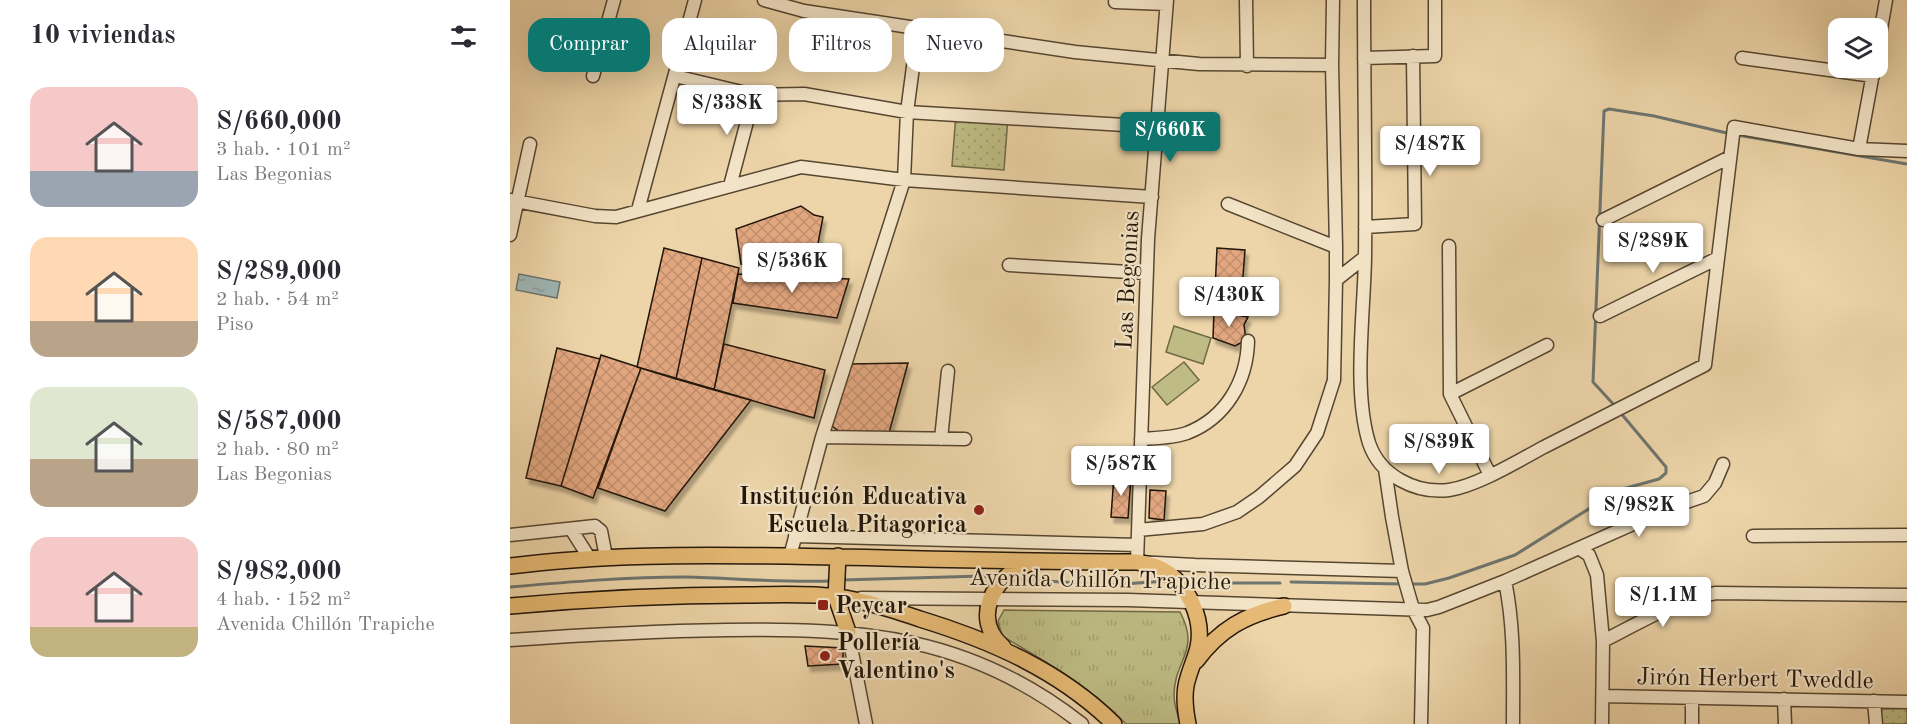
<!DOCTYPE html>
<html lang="es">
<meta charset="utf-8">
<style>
body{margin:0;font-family:"Old Standard TT",serif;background:#f7f7f7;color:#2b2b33;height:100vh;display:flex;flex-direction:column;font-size:22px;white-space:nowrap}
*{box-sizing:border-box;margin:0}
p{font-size:20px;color:#7c7c81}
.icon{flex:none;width:33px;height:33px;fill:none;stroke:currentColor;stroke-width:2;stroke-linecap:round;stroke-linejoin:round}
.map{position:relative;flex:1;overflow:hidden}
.sheet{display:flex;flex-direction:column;background:#fff;width:510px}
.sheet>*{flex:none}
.hud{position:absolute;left:18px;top:18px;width:570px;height:54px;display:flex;gap:12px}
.controls{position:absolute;left:1318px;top:18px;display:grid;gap:12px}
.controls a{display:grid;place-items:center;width:60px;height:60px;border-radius:12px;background:#fff;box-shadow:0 6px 24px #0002;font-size:30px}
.price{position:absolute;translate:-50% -51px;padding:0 14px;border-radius:6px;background:#fff;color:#222;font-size:20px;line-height:39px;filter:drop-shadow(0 2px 3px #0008)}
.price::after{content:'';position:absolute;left:50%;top:36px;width:18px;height:14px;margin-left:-9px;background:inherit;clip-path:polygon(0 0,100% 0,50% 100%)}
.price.current{background:#0f766e;color:#fff}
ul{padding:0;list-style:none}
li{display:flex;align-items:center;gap:18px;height:150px;padding:0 30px}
li span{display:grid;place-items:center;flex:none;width:168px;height:120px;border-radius:18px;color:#555}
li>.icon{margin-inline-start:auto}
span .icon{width:72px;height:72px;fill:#fffc;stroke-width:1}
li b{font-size:26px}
h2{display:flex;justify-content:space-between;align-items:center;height:72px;padding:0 30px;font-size:26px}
.tag{padding:0 21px;border-radius:18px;background:#fff;box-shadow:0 6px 24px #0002;font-size:21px;line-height:54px}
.tag.current{background:#0f766e;color:#fff}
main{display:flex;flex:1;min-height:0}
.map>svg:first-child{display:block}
</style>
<main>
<section class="sheet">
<h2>10 viviendas<svg class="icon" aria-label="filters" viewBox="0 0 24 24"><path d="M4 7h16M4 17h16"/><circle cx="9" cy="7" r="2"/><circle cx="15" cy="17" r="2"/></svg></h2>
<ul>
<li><span style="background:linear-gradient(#f6c9c9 70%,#9aa5b1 0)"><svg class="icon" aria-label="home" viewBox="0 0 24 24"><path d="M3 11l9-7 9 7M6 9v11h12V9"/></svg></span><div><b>S/660,000</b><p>3 hab. · 101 m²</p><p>Las Begonias</p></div></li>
<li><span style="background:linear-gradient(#ffd9b3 70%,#b9a48a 0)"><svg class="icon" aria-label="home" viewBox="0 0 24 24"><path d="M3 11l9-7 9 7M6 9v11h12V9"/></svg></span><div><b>S/289,000</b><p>2 hab. · 54 m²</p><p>Piso</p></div></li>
<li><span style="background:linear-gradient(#dfe7d0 60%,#b9a48a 0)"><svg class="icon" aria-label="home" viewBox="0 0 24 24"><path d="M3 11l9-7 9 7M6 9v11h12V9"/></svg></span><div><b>S/587,000</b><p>2 hab. · 80 m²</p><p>Las Begonias</p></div></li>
<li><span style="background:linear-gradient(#f6c9c9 75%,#c2b280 0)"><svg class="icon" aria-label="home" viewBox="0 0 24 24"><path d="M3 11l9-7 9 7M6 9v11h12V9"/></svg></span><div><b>S/982,000</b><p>4 hab. · 152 m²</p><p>Avenida Chillón Trapiche</p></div></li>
</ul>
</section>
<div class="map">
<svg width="1397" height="724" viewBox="0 0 1397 724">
<defs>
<pattern id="grass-tufts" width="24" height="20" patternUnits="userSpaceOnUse" patternTransform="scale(1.5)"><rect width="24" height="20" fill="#bebc84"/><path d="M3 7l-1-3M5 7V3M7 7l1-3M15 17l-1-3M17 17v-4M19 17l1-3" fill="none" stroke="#a3a171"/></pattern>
<pattern id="park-dots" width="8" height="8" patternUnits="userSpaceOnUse" patternTransform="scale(1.5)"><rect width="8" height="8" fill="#bebc84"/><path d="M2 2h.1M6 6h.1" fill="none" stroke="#a3a171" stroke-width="1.8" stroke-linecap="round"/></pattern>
<pattern id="water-ripples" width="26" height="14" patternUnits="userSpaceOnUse" patternTransform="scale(1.5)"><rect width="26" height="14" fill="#9fb5b4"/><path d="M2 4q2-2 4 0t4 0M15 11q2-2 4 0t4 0" fill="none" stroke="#899b99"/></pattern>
<pattern id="building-cross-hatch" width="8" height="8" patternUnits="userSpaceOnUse" patternTransform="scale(1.5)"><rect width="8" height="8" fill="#e3a780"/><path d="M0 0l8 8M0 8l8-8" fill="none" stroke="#c28f6d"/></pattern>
<filter id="shadow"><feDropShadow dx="3" dy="5.5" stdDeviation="1.5" flood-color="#0004"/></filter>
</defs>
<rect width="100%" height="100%" fill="#edd5a9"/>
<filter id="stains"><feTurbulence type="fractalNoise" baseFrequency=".00333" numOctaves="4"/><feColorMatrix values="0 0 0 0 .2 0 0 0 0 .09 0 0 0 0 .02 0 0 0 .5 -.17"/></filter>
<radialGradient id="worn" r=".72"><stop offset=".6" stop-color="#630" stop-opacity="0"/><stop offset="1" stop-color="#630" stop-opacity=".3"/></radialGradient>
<!-- grass -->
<path fill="url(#grass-tufts)" stroke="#706946" stroke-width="1.5" d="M494,610L670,612C691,651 664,660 664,695C664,705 668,715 670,724H616C579,686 538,663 492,636L488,621Z"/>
<!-- park -->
<path fill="url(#park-dots)" stroke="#706946" stroke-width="1.5" d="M446,113L498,117L494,170L442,166Z
M1369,705L1397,706V724H1371Z"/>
<!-- pitch -->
<path fill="#bebc84" stroke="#706946" stroke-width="1.5" d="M664,326L701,338L693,364L656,352Z
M674,362L689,380L657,405L642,387Z"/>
<!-- water -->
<path fill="url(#water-ripples)" stroke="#6d7570" stroke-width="1.5" d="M9,274L50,282L47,298L6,290Z"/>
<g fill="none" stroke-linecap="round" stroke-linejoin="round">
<!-- stream -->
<path stroke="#6d7570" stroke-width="3" d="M1227,135L1397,164
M1105,406L1083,382L1094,111L1099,109L1144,116L1221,134
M506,579L597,585L658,581
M332,580L472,576L486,578
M781,582L893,584
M680,583H770
M899,584H915L939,578L1005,555L1109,490L1149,479L1156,473V467L1109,411
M0,587C58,582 116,577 175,577C224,578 273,583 322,581"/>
</g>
<!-- building -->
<path fill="url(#building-cross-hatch)" stroke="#231609" stroke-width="1.5" filter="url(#shadow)" d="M291,206L304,215L313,217L303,270L231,264L226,229Z
M154,248L192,258L166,379L127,367Z
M707,248L735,250L730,315L704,311Z
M192,258L229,268L204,390L166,379Z
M228,274L339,279L327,318L223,303Z
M704,311L738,317L734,325L736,340L725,346L703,338Z
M214,344L315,370L304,418L204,390Z
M47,348L90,359L51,486L16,478Z
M91,355L131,368L83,498L51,486Z
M398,363L379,433L330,432L322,426L339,364Z
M131,368L241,400L155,511L88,488Z
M604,475L621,477L618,518L601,517Z
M640,490L656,491L654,520L639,518Z
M295,646L333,648V664L298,666Z"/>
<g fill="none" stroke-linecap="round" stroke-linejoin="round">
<!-- minor casing -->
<g stroke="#564631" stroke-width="15">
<path id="minor" d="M254,0L294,11L565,52L689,64L822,65
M657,0L638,239L627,562L685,565L892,571
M736,0L737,66
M823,0L822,65L826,247
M854,0C854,86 856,172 855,258C854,314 843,391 859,443C870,476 906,494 939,490C967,486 1008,461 1034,447C1088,420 1141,392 1195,365L1224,127L1349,149L1397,151
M605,2L656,4
M1368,46L1376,0
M854,58L925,56V0
M1232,58L1363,76
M83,76L104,0
M165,76L244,95L294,94L397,112L648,127
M1349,149L1364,68
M220,186L244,95
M0,200L85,216L106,217L291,167L394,180L642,197
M718,204L826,247V280
M128,210L185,0
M1093,220L1220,157
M855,227L905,224L903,56
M0,235L20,144
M939,246L940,394L980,475
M499,265L637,273
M1090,316L1208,258
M940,394L1037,345
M312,437L455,439
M431,439L438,371
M631,439C646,438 663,438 677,433C716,418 737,381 738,341
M875,469L882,517L892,571L903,609L913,628L911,724
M61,529L80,559
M628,530L693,524L727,512L749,497L785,466L807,433L824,380L826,280L855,257
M0,535L85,526L91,531L96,557
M285,536L627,545
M1243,536L1397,535
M1070,549L1079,555L1087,575L1093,641L1092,724
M280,556L312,437L394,180L397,112L408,29
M995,581C1005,629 1003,676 1003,724
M351,598L618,600L917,610L929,607L995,581L1159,508L1194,496L1205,483L1213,464
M338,632L356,724
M0,640C72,635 145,631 217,630C355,628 460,636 572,724
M1093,641C1129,623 1166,600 1206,593L1397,595
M1093,696L1397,702
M1182,698V724
M1274,699L1275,724
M1364,701L1366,724"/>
</g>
<!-- major casing -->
<g stroke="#231609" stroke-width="18">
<path id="major" d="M328,556L326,597L338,632
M0,566C92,554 184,555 277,556C393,558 510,562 627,562C636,564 645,565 653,570C678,584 694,619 688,647C686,657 681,667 678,678C673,692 675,709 678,724
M0,606C78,599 157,595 236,595C266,595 297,593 327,597C356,601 383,610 410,619C482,641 550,671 604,724
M493,647C461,619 483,576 518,564
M686,661C710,629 735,615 774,606"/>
</g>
<!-- minor -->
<use href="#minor" stroke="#f3e4c7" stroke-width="12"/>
<!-- major -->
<use href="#major" stroke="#e6ba74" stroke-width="15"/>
</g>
<!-- markers -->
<g fill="#8f2418" stroke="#f3e4c7" stroke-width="2">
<circle cx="469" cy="510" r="6"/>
<rect x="307" y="599" width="12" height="12" rx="3"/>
<circle cx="315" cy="656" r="6"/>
</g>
<g text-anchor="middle" stroke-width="4.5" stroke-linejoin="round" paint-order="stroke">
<!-- street labels -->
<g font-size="24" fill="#231609" stroke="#f3e4c7">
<text transform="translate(617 280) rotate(-87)" y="8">Las Begonias</text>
<text transform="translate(590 579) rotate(1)" y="8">Avenida Chillón Trapiche</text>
<text transform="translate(1245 678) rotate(1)" y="8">Jirón Herbert Tweddle</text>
</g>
<!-- poi labels -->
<g font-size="24" font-weight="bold" fill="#231609" stroke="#f3e4c7" text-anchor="start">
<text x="457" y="504" text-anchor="end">Institución Educativa<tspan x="457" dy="28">Escuela Pitagorica</tspan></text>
<text x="325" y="613">Peycar</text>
<text x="327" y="650">Pollería<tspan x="327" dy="28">Valentino's</tspan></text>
</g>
</g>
<rect width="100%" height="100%" filter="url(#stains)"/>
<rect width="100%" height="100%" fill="url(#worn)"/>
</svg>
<div class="controls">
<a><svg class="icon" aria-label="layers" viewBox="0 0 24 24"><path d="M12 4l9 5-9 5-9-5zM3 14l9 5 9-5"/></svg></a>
</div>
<b class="price" style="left:217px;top:136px">S/338K</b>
<b class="price current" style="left:660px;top:163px">S/660K</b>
<b class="price" style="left:920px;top:177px">S/487K</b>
<b class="price" style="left:1143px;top:274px">S/289K</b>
<b class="price" style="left:282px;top:294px">S/536K</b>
<b class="price" style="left:719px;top:328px">S/430K</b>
<b class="price" style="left:929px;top:475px">S/839K</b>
<b class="price" style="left:611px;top:497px">S/587K</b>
<b class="price" style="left:1129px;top:538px">S/982K</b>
<b class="price" style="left:1153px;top:628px">S/1.1M</b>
<div class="hud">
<a class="tag current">Comprar</a>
<a class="tag">Alquilar</a>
<a class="tag">Filtros</a>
<a class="tag">Nuevo</a>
</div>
</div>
</main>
